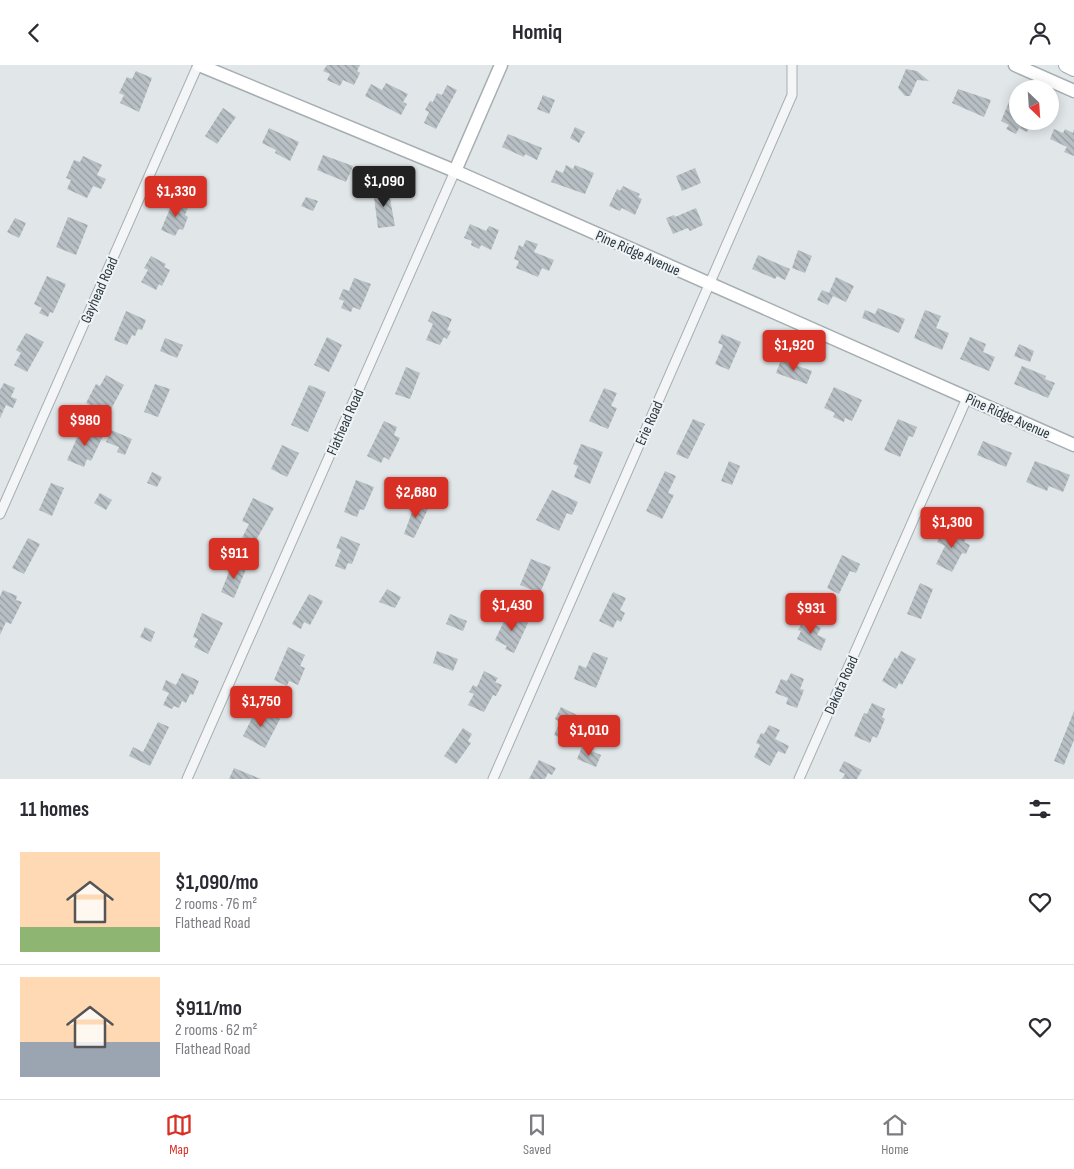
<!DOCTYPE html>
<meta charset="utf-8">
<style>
body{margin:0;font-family:"Sofia Sans Condensed",sans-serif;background:#f7f7f7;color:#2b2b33;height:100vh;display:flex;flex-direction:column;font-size:19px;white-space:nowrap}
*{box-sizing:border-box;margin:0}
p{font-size:16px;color:#7c7c81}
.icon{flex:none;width:28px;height:28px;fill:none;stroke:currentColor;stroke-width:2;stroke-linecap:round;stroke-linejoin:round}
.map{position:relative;height:714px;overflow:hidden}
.panel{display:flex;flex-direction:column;background:#fff;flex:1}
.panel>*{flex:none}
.needle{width:32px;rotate:155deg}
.buttons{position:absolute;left:1009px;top:15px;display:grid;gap:10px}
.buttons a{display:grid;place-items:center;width:50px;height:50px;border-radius:50%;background:#fff;box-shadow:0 2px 12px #0003;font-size:25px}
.price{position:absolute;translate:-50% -42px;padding:0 11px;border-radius:5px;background:#d93025;color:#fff;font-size:16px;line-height:32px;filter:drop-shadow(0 1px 2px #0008)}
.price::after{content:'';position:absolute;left:50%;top:30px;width:15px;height:11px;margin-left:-8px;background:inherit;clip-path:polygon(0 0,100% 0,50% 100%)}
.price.current{background:#222;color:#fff}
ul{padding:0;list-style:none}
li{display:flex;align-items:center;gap:15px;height:125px;padding:0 20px}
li+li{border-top:1px solid #e1e1e2}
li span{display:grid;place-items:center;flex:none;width:140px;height:100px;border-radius:0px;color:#555}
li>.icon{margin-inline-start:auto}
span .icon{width:60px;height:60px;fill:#fffc;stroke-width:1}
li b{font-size:21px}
h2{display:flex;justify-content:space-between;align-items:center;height:60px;padding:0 20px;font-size:21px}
header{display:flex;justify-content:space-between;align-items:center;height:65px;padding:0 20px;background:#fff;font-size:22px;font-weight:700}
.menu{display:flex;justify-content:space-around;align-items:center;height:70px;border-top:1px solid #e1e1e2;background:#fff;font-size:14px;color:#7c7c81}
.menu a{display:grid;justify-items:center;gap:2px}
.menu .current{color:#d93025}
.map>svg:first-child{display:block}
</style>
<header><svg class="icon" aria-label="back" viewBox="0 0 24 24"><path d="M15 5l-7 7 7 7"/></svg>Homiq<svg class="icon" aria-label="person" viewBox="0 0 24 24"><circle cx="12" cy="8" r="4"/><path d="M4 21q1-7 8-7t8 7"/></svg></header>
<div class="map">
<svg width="1074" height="714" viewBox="0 0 1074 714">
<defs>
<pattern id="building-back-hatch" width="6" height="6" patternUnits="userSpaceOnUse" patternTransform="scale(1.25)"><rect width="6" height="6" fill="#b8c0c5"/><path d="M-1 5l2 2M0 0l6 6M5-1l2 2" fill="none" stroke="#969da1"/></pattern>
</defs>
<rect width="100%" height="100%" fill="#e1e6e8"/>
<!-- building -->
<path fill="url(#building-back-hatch)" d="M327,0H360L357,6L360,8L354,20L343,15L340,21L327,15L330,9L323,6Z
M906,4L917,6L929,16L917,15L910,31H905L898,23Z
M136,6L152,13L139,47L120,38L124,30L119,28L127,12L132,14Z
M386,18L408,29L403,37L407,39L401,50L365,31L371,19L382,25Z
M447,20L457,25L436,64L424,58L429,47L425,45L430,36L433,37L437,28L442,30Z
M958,24L991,35L984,52L952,38Z
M543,30L555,35L549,49L537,44Z
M1009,37L1018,41V56H1032L1027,67L1019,63L1016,69L1006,64L1009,60L1001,56Z
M223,43L236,52L217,79L205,71Z
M575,62L585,67L579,78L570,73Z
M269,63L299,77L290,96L275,88L276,85L262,78Z
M1054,64L1063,68L1065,64L1073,68L1074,64V91L1064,87L1067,82L1050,74Z
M508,69L542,83L537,95L525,89L524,92L502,82Z
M323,90L353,101L346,117L317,105Z
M83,91L102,100L97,110L106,114L101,124L93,121L87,133L67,124L71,115L66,113L74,95L80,97Z
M566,100L573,104L575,100L594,108L585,129L551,117L556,105L563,108Z
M695,103L701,118L682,126L676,111Z
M623,121L640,129L638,132L642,134L635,150L622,143L620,146L609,141L617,124L620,126Z
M388,123L395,161L378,163L373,125Z
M306,132L318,136L313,146L301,141Z
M174,134L189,140L185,150L188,152L183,165L179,164L175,171L161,165Z
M696,143L703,160L690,166L688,163L673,169L666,153L674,150L675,152Z
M68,152L88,160L76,190L56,182Z
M15,153L26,158L19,173L7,167Z
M470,159L486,166L489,161L499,165L491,185L481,180L479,184L471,180L472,176L464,173Z
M526,175L538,179L534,187L554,195L549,206L542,203L538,212L516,203L519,196L514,194L519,180L523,182Z
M798,185L812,191L805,208L792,203Z
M758,190L790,204L785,215L777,211L775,214L752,204Z
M151,191L166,199L164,202L170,205L162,221L159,219L156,225L141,217L148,205L144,203Z
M47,211L66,219L53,248L50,247L48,252L39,248L42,243L34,239Z
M836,212L854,221L846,237L833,231L828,240L817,235L822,225L829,228Z
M354,213L371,219L360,245L353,242L351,247L341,243L344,236L339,234L343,224L349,226Z
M878,243L905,254L899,268L862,253L865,245L875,249Z
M925,245L941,251L936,263L949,268L942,285L914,273Z
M126,246L146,255L142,265L138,264L135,271L132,270L127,280L114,275Z
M432,246L452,254L447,265L451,266L447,274L444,272L440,280L426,275L433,259L428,256Z
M26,268L44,277L27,307L14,300L21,288L16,285Z
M722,269L741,277L729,305L715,299L723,280L718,278Z
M327,272L342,280L329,307L314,300Z
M970,272L986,279L983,287L995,292L989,306L960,294Z
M165,273L183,280L177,293L160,286Z
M1019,279L1034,286L1030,297L1014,291Z
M781,295L812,306L807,319L776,308Z
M1022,301L1046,311L1045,314L1055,318L1048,333L1014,319Z
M406,302L420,308L410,334L395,329Z
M106,310L124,320L108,350L86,338L96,319L100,321Z
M4,318L15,323L11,332L17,334L13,343L6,340L0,353V325Z
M155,319L170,324L158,352L144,347Z
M309,320L326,327L308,367L291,360Z
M834,322L862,335L852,356L845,353L844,357L833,352L835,348L824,343Z
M604,323L617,328L611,341L617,343L608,364L589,356Z
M693,354L705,359L688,394L676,389Z
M898,354L917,362L913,372L909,371L900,392L884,385Z
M384,356L397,362L394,370L400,373L389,395L384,392L381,398L367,391Z
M82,362L103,371L91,396L87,394L84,402L67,395Z
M111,365L132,374L125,390L117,387L119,382L106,377Z
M983,376L1012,388L1006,402L977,390Z
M581,379L603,387L590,419L574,412L578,401L573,399Z
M282,380L299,388L287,412L271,404Z
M729,396L740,401L732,420L721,416Z
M1035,396L1070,410L1063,427L1049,421L1047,426L1026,417Z
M665,406L676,411L668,428L674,430L662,454L646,446Z
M152,407L162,412L157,422L147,418Z
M356,415L374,422L364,445L360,444L357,452L344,447Z
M51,418L64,423L52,451L39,445Z
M552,425L578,437L572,450L567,448L559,466L536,455Z
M100,428L112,435L106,445L94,438Z
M253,433L274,443L254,479L242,473L249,459L242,456Z
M416,436L429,442L414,473L404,469Z
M955,463L968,470L964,477L970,480L966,489L962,488L952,507L936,499L945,481L937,477L942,467L951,472Z
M341,471L360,479L352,499L348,498L345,505L335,501L341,485L336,483Z
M28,473L40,479L24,509L12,503Z
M842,490L860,499L856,508L850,506L839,529L827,523Z
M531,494L551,502L540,528L520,520Z
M233,497L247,502L234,533L221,527Z
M920,518L933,524L921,554L907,549Z
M387,524L401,532L395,543L379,537Z
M3,525L17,531L16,535L22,537L11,559L6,557L0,570V531Z
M613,527L626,533L620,545L625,548L621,557L617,555L613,563L599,556Z
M309,529L323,536L310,560L304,557L301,564L292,559Z
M202,548L223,558L208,589L194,582L198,574L193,572Z
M508,548L528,558L514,588L505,584L507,581L495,575Z
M450,549L467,556L463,566L446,559Z
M804,554L821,563L817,570L826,574L821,586L797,574L801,566L798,565Z
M145,562L155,567L151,577L140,572Z
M288,582L305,590L300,601L305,603L298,620L289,616L287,621L274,615Z
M437,586L458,594L453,606L433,598Z
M901,586L916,594L902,620L899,618L896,624L882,616L895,592L897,594Z
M593,587L608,593L596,623L574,614L579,600L586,603Z
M484,606L498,613L495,617L502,620L496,631L493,630L484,647L468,640L474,629L469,627L473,620L477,622Z
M182,608L199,616L193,630L190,629L186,638L182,636L179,643L174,641L172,644L163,640L169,628L162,625L166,615L176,620Z
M791,608L804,614L800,624L804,625L797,643L786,639L788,633L775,628L781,614L787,616Z
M872,638L885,644L882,652L885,654L877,673L873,671L870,678L854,671L864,648L867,649Z
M561,642L579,651L567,676L554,670L560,657L555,654Z
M257,643L280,654L265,683L243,671Z
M1074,646V675L1064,700L1054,696Z
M158,657L169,662L150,701L129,691L133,682L143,687Z
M769,660L780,665L775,674L789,681L785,689L778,686L770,701L754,692L760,680L756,678L761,668L764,669Z
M463,663L472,669L468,676L471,678L456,699L444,691Z
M582,682L601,690L596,702L577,694Z
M539,695L556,703L552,710L548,708L545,714H529Z
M844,696L862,705L857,714H842L845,709L839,706Z
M234,703L261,714H229Z"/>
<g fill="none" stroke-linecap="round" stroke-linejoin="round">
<!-- street casing -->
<g stroke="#a6aeb2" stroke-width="11">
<path id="street" d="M0,449L198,0
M187,714L455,106
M493,714L792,30V0
M799,714L967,333"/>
</g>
<!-- secondary casing -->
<g stroke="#a6aeb2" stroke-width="15">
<path id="secondary" d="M199,0L455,106L1074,380
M1015,0L1074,26
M455,106L501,0"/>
</g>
<!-- primary casing -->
<g stroke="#a1adb3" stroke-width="16">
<path id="primary" d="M1066,0L1074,4"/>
</g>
<!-- street -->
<use href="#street" stroke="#f3f5f7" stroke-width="9"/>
<!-- secondary -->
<use href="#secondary" stroke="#fff" stroke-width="12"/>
<!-- primary -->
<use href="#primary" stroke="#fff" stroke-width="14"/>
</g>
<g text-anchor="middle" stroke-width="4" stroke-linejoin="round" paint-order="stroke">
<!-- street labels -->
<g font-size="15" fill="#2a373f" stroke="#f0f4f6">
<text transform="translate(638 188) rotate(24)" y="5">Pine Ridge Avenue</text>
<text transform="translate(99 225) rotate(-66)" y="5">Gayhead Road</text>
<text transform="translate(1008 351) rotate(24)" y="5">Pine Ridge Avenue</text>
<text transform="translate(345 357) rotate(-66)" y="5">Flathead Road</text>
<text transform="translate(649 358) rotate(-66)" y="5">Erie Road</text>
<text transform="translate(841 620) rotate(-66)" y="5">Dakota Road</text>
</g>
</g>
</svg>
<div class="buttons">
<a><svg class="needle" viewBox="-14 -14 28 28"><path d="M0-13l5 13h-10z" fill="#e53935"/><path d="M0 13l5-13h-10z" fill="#7c7c81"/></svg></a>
</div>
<b class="price current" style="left:384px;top:143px">$1,090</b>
<b class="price" style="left:176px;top:153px">$1,330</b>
<b class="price" style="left:794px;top:307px">$1,920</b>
<b class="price" style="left:85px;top:382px">$980</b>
<b class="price" style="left:416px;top:454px">$2,680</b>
<b class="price" style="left:952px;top:484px">$1,300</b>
<b class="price" style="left:234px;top:515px">$911</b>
<b class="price" style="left:512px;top:567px">$1,430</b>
<b class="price" style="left:811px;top:570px">$931</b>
<b class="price" style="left:261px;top:663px">$1,750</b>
<b class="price" style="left:589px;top:692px">$1,010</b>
</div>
<section class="panel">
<h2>11 homes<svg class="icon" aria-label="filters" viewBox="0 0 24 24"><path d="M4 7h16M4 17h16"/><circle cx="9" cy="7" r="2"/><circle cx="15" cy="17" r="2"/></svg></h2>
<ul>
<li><span style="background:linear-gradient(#ffd9b3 75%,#8fb573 0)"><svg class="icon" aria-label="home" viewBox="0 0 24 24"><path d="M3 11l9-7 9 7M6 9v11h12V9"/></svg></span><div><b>$1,090/mo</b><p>2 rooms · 76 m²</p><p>Flathead Road</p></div><svg class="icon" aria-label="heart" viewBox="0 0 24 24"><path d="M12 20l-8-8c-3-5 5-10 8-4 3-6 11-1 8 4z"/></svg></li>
<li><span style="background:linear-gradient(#ffd9b3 65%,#9aa5b1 0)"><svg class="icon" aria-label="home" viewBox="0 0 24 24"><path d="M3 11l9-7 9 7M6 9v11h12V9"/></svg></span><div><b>$911/mo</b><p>2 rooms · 62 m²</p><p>Flathead Road</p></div><svg class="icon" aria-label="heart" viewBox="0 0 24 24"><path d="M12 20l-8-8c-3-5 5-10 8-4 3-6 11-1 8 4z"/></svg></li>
</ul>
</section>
<nav class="menu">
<a class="current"><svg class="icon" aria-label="map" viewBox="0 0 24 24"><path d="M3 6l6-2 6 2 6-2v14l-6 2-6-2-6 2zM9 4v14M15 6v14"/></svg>Map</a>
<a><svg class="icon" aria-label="saved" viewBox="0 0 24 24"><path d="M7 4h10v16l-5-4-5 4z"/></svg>Saved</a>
<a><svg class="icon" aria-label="home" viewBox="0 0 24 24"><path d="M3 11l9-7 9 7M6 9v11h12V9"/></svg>Home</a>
</nav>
